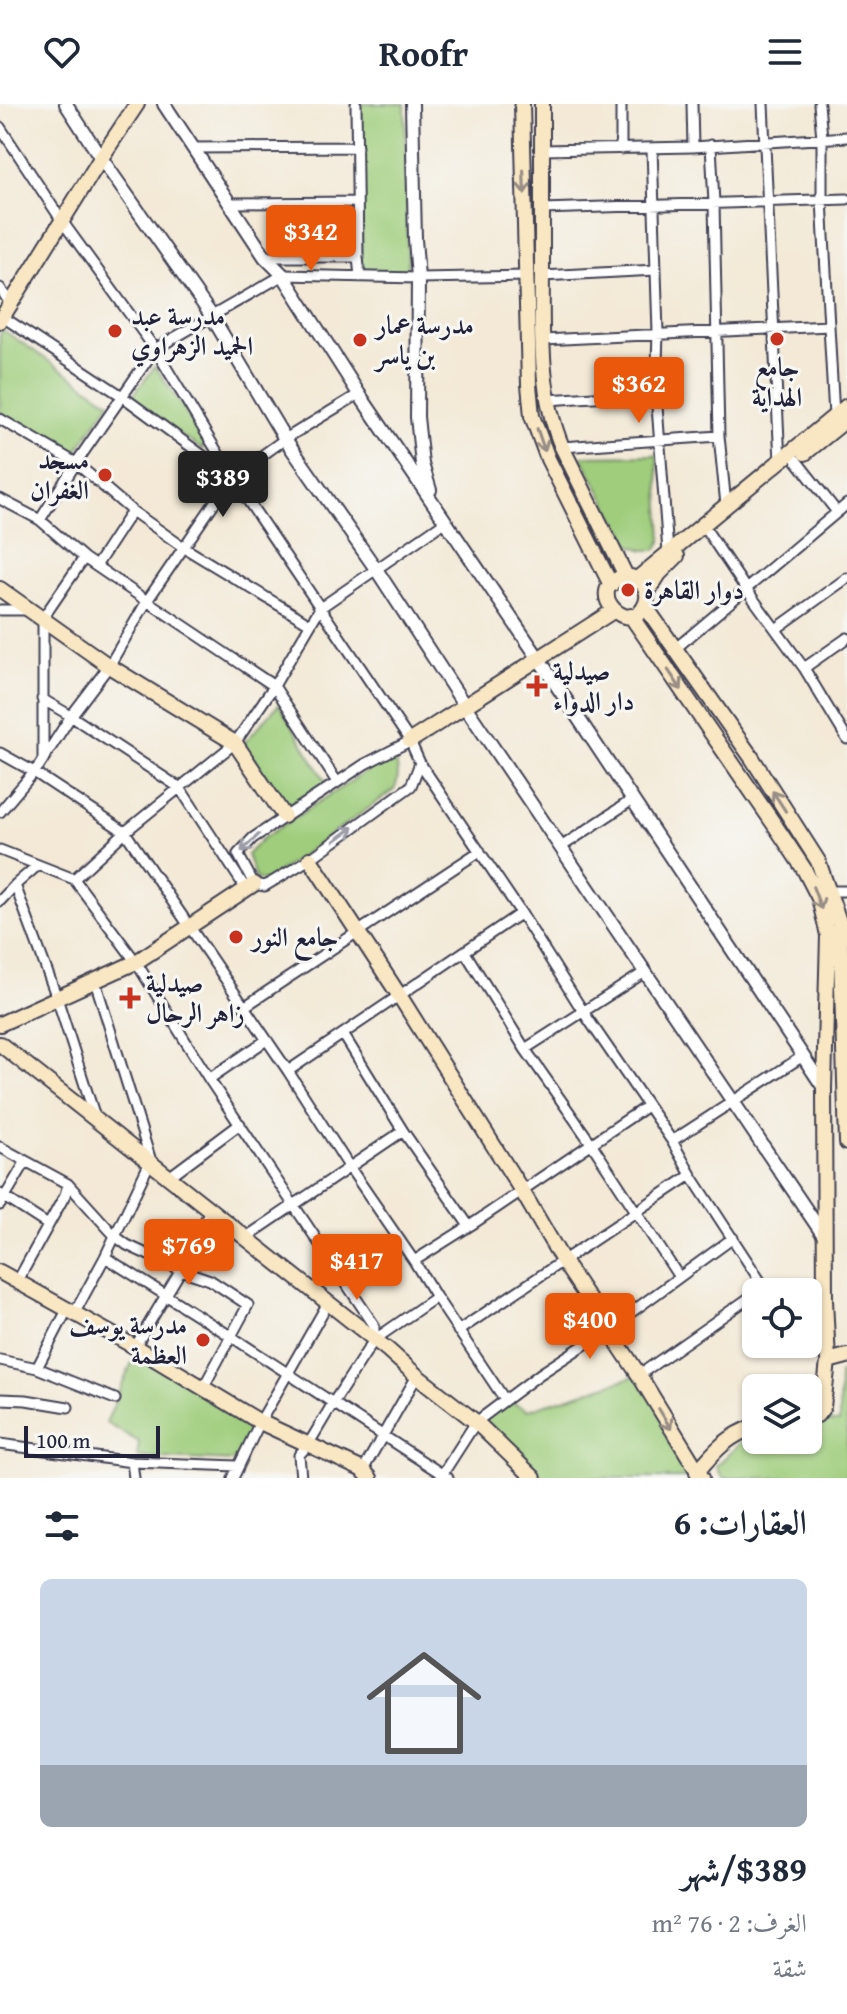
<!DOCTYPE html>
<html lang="ar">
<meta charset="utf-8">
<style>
body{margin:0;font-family:"Gentium Book Plus",Amiri,serif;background:#f2f2f3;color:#1f2937;direction:rtl;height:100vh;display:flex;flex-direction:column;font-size:30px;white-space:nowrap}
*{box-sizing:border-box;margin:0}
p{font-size:26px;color:#747a83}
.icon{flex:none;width:44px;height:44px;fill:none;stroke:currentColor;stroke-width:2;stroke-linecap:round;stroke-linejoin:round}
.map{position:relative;height:1374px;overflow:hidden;direction:ltr}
.details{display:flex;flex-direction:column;background:#fff;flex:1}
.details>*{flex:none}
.tools{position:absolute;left:742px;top:1174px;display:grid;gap:16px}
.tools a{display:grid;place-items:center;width:80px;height:80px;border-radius:12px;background:#fff;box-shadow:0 2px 6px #0004;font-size:40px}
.scale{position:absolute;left:24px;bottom:20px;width:136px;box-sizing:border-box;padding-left:8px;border:4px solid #22223b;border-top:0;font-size:22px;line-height:28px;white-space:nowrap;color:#22223b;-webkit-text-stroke:6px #f6f6f2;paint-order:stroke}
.price{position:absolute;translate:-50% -68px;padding:0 18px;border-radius:8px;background:#ea580c;color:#fff;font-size:26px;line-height:52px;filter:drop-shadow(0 2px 4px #0008)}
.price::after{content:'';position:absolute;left:50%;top:48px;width:24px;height:18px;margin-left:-12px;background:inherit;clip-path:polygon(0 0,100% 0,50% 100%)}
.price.active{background:#222;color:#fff}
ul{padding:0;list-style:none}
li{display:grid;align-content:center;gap:16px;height:424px;padding:0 40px}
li+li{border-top:2px solid #e0e1e3}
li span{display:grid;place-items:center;height:248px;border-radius:12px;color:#555}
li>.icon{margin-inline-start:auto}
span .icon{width:144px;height:144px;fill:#fffc;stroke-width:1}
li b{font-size:34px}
h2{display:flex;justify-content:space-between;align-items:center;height:96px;padding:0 40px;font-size:34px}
header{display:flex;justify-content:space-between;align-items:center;height:104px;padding:0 40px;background:#fff;font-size:36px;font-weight:700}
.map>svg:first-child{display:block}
</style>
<header><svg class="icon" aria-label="menu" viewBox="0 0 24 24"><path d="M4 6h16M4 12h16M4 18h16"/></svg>Roofr<svg class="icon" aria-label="heart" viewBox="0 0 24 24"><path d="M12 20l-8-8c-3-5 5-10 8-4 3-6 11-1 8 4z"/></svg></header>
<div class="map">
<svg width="847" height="1374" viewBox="0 0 847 1374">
<rect width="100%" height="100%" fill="#f6f6f2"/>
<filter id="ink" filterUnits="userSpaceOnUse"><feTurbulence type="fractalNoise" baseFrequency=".0125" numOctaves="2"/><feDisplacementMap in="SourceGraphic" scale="16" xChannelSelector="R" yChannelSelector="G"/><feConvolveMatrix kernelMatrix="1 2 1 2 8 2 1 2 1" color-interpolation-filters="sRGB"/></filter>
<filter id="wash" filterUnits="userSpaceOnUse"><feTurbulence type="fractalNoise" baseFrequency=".006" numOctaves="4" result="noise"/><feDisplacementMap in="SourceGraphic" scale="32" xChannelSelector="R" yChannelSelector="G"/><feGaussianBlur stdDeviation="1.8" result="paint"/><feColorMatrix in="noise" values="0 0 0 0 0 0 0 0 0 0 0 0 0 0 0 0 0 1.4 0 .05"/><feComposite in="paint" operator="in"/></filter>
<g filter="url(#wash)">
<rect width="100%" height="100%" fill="#f3e9d6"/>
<!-- green -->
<path fill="#9fcd7b" stroke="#60785b" stroke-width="2" d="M360,0H405L408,172H361Z
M3,226L110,298L71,355L0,308V230Z
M155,262L207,340L202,345L129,297Z
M657,351L662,436L656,446H644L630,441L581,352Z
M279,600L326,678L286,704L244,639Z
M387,654L395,655C399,666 399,676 394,686L266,777L256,775L247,751L262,735Z
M137,1246L253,1322L235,1357L137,1353L139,1338L106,1319Z
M847,1267V1374H723L716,1362L749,1331L756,1329V1336H808V1317L839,1318L840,1270Z
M639,1271L702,1374H534L476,1318L505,1296L528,1306Z"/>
</g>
<g filter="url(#ink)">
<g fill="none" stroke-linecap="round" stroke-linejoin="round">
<!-- minor casing -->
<g stroke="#414052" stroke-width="13">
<path id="minor" d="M356,0L358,153L360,173
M621,0V45
M692,0L693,43
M763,0L780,358
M819,0L822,34V96L834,312
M0,23L62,117L155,245L230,369
M711,41L714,99L719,332L726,401
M194,44L357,43
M652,44L658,229L656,289L668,448
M542,46L693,43L847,33
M230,99L357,98
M542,105L847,95
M265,153H358
M542,172L656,166
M0,184L11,201
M3,213L122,292L232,373L410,637L420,659L521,809L584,909L672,1037L691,1071L764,1183
M543,236L829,222
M547,296L656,289
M0,315L76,359L132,407L183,443L310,520
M562,343L719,332
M796,356L837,408
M0,395L40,416L84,454L147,497L274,582L337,678
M40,416L76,359L155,245L283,171L418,174L527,172
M707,427L746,485L804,564L847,635
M96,462L132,407
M0,506H27
M776,525L847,474
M676,544L847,400
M804,564L847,534
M42,595L71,612L180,684L246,785
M410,637L365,660L253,734L238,750L254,780L265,782L310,755L411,682L420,659
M0,649L34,668L125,728L288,967L350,1064L414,1157L436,1193L505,1296
M43,654V514L84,454
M0,708L39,662L71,612L109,562L147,497L232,373L285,335L359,290
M561,743L632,696
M0,746L74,775L136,858L211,978L374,1221V1236
M74,775L125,728L235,639L274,582L320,504L446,417
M15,781L57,894L96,1016
M830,787H847
M0,797L15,781L38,761
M465,848L525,945L591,1039L679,1173
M95,877L151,1057
M244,903L480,747
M343,930L403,1027L469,1122
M525,945L645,868
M288,967L521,809
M209,975L265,937
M672,1037L803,952
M0,1043L68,1080L115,1132L127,1141L181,1166L210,1176L248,1201L203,1284
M169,1073L240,1020
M0,1090L48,1121
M0,1101L26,1057
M245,1134L403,1027
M105,1153L232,1233L448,1374
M414,1157L471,1121L647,1002
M17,1178L65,1091L68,1080
M760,1186L764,1183L786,1188
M808,1193L825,1196
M74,1210L105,1153L150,1058
M458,1227L691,1071
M135,1243L181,1166L210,1106
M0,1256L37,1264L115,1295
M37,1264L67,1206
M639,1271L756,1189
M0,1295L26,1296L68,1303
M0,1340L132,1358L237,1362
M132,1358L134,1374
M363,1366L417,1272
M233,1374L260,1318L328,1199
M301,1374L299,1351L308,1341L333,1299L374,1236L436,1193
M440,1374L476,1318L540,1270L607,1226L733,1134"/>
</g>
<!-- tertiary casing -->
<g stroke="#414052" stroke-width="16">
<path id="tertiary" d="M66,0L101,54L211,211L285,335L376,465L465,602L824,1132
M164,0L265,153L283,171L359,290L539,555L824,984
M412,0L415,135L418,174L417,313L422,360L430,386"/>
</g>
<!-- secondary casing -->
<g stroke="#414052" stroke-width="18">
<path id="secondary" d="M522,0L529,281L532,312L548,355L611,481
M542,0C542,54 542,107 542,161C542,221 538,286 562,343L626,472C640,474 651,484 646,499C631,538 579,483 626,472
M0,217L101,54L137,0
M805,349L847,315
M637,475L847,302
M0,485L109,562L235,639L284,712
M647,489L659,470L677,452
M645,502L752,654L818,757L840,820L847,1039
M631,512L776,723L804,765L819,794L828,831L824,984L825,1196L828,1257
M410,637L613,507
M310,755L399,891L522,1087L563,1157L639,1271L702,1374
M0,920L136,858L254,780
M0,940L388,1246L417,1272L476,1318L534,1374
M0,1168L135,1243L260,1318L363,1366L370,1374
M808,1312L817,1311L823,1303L828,1257L847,1252
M697,1368C716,1345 728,1332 756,1322"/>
</g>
<!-- minor -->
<use href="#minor" stroke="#fff" stroke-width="9"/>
<!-- tertiary -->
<use href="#tertiary" stroke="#fff" stroke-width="12"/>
<!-- secondary -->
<use href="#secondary" stroke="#f9e7c3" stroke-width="14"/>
</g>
<!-- one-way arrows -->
<defs><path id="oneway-shaft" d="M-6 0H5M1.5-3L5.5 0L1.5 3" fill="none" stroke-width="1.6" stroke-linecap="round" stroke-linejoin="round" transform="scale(2)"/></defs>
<g stroke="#988e86">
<use href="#oneway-shaft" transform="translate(524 78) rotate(88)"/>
<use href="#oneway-shaft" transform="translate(541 336) rotate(71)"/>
<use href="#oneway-shaft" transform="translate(675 576) rotate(56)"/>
<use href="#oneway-shaft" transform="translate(779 697) rotate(-123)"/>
<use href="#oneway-shaft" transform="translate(817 794) rotate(69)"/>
<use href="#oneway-shaft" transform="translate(665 1315) rotate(59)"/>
</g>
<g stroke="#9c9ca7">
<use href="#oneway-shaft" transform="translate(344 730) rotate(-36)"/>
<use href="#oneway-shaft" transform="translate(250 739) rotate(136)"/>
</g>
</g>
<!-- markers -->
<g fill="#c8321e" stroke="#f6f6f2" stroke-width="3">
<circle cx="115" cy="227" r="8"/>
<circle cx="777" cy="235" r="8"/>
<circle cx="360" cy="236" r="8"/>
<circle cx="105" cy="371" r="8"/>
<circle cx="628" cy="486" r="8"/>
<path d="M533 570h8v8h8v8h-8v8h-8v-8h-8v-8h8z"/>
<circle cx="236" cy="833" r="8"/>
<path d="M126 882h8v8h8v8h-8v8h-8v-8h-8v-8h8z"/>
<circle cx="203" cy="1236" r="8"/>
</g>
<g text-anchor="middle" stroke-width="6" stroke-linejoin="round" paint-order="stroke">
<!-- poi labels -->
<g font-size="26" font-weight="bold" fill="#22223b" stroke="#f6f6f2" text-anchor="start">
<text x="131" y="221">مدرسة عبد<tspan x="131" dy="30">الحميد الزهراوي</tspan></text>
<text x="376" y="230">مدرسة عمار<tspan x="376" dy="30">بن ياسر</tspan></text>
<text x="777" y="272" text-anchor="middle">جامع<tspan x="777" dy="30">الهداية</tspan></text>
<text x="89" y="365" text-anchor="end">مسجد<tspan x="89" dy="30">الغفران</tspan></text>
<text x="644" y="495">دوار القاهرة</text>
<text x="553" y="576">صيدلية<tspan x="553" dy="30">دار الدواء</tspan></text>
<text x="252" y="842">جامع النور</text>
<text x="146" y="888">صيدلية<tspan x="146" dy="30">زاهر الرحال</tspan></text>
<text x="187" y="1230" text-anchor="end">مدرسة يوسف<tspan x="187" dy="30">العظمة</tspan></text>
</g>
</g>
</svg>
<div class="tools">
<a><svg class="icon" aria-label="locate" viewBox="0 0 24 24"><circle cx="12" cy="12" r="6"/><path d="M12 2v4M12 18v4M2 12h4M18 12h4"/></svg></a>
<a><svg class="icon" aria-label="layers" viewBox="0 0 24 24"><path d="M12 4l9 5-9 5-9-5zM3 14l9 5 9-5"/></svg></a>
</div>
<div class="scale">100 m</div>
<b class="price" style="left:311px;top:169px">$342</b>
<b class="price" style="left:639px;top:321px">$362</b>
<b class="price active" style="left:223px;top:415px">$389</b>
<b class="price" style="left:189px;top:1183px">$769</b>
<b class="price" style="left:357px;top:1198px">$417</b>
<b class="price" style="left:590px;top:1257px">$400</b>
</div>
<section class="details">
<h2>العقارات: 6<svg class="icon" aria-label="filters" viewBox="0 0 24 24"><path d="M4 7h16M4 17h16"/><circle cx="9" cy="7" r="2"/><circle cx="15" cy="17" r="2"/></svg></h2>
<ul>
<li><span style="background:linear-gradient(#c9d6e8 75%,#9aa5b1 0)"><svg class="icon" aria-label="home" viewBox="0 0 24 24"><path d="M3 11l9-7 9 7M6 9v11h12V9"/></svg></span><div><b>$389/شهر</b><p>الغرف: 2 · 76 m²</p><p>شقة</p></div></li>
</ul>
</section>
